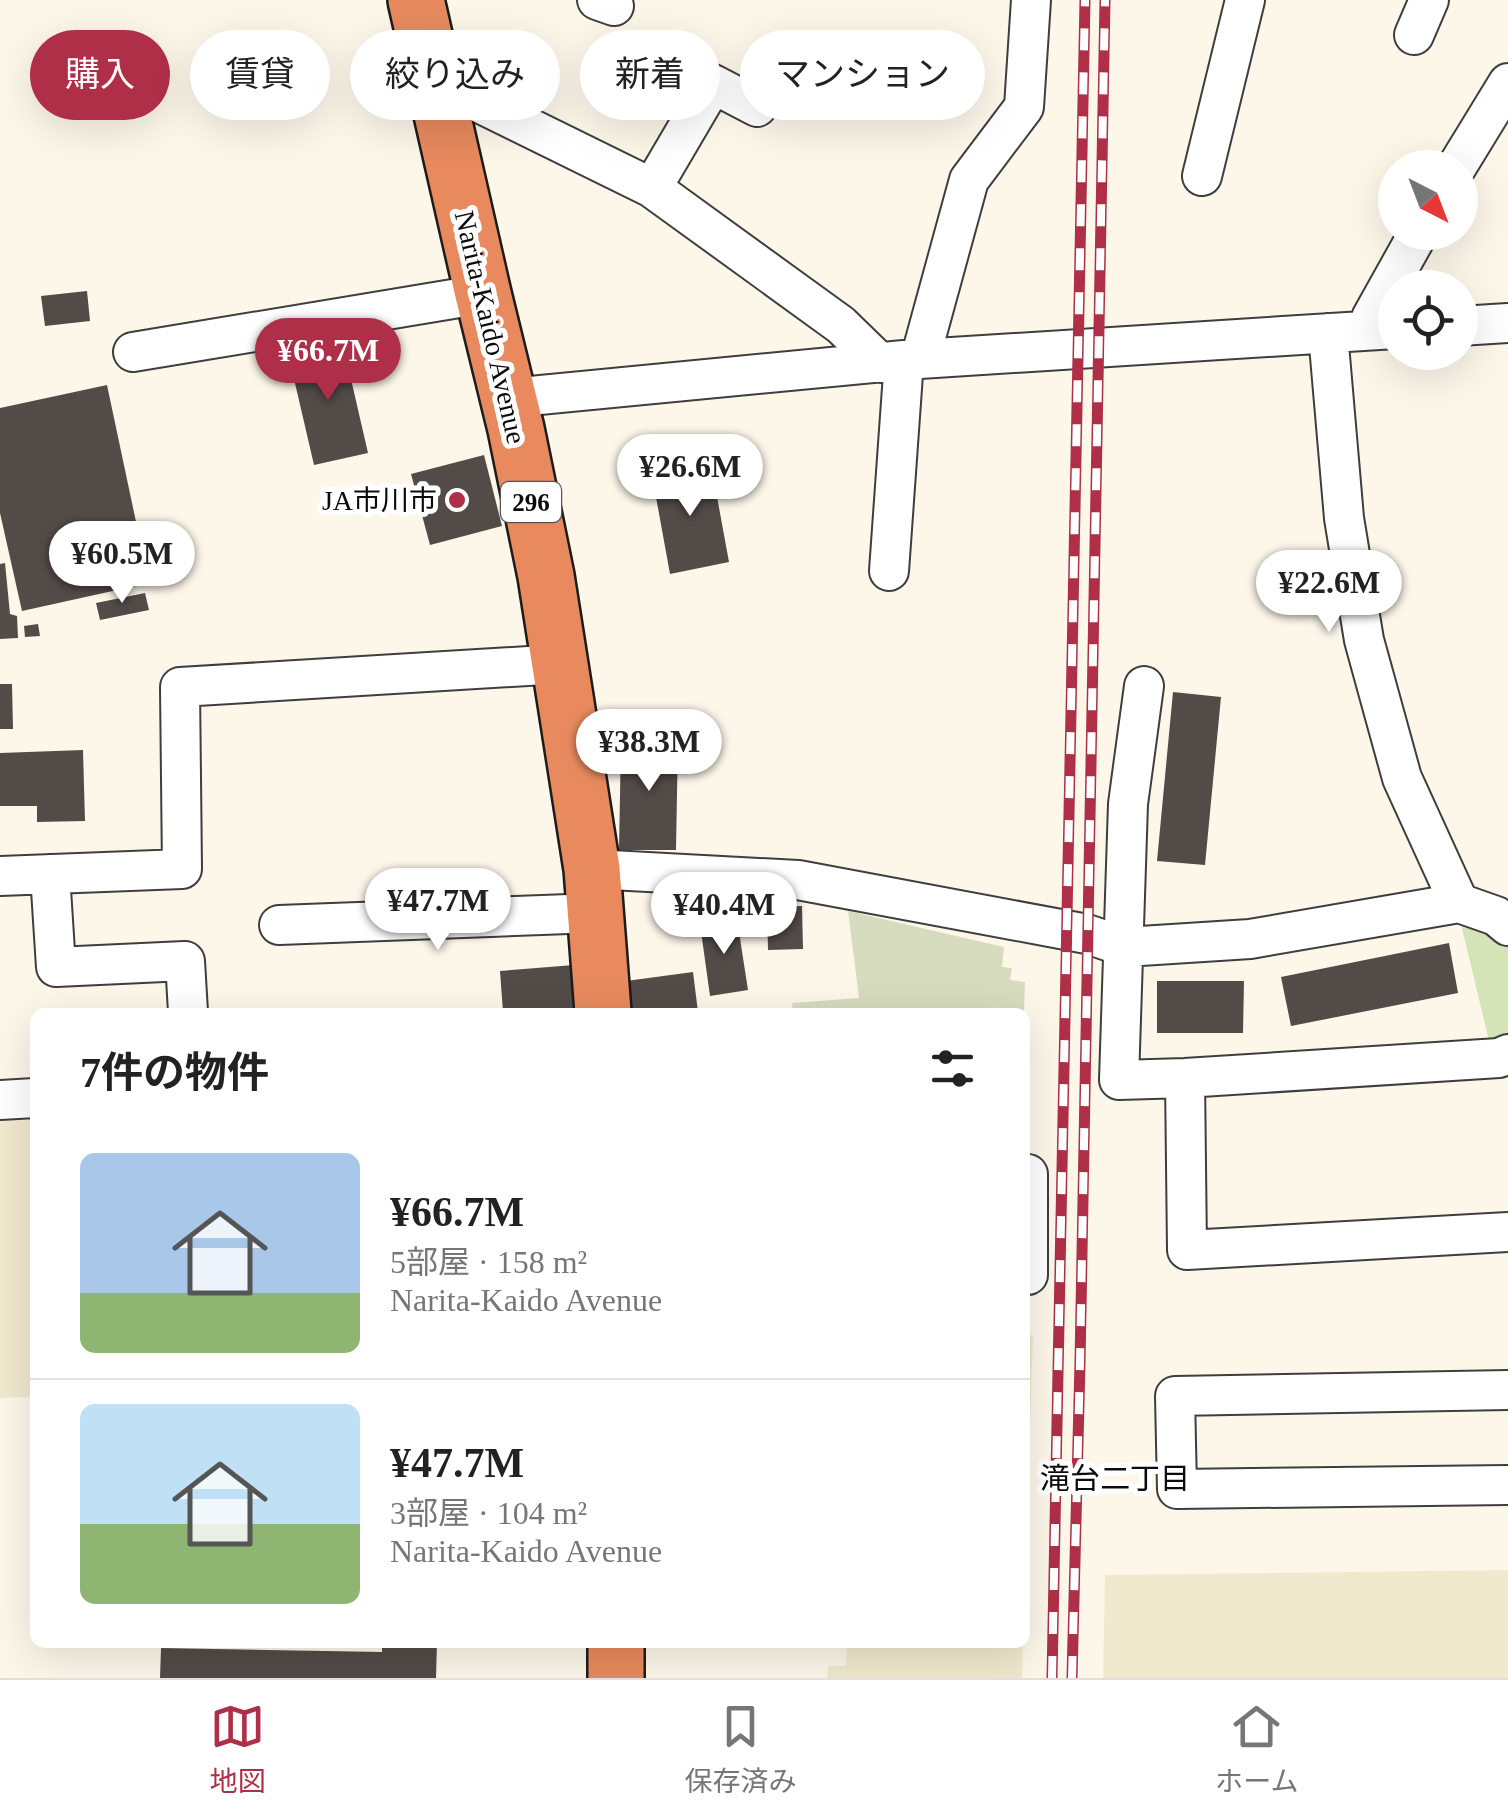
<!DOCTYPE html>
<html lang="ja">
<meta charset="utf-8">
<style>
body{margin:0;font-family:"Times New Roman","Noto Sans JP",serif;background:#f2f2f2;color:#222;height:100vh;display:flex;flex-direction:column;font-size:38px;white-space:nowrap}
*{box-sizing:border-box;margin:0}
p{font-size:32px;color:#767676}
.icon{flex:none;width:55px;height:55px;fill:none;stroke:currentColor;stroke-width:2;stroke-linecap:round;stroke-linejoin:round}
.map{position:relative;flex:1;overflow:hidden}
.side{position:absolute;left:30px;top:1008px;width:1000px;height:640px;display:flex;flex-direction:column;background:#fff;border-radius:15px;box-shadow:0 10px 40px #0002}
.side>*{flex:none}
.banner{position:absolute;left:30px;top:30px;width:1000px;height:90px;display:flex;gap:20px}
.needle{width:65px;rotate:138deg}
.tools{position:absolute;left:1378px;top:150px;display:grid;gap:20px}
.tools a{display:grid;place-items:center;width:100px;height:100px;border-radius:50%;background:#fff;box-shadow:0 10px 40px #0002;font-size:50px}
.price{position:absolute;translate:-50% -85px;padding:0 22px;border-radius:35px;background:#fff;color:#222;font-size:32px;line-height:65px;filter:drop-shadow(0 2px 5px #0008)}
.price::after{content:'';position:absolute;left:50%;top:60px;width:30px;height:22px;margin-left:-15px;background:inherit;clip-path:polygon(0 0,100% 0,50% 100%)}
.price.on{background:#ae2f47;color:#fff}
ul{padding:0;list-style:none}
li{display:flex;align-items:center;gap:30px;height:250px;padding:0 50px}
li+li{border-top:2px solid #e0e0e0}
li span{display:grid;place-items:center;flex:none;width:280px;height:200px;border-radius:15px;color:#555}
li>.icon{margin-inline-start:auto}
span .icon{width:120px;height:120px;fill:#fffc;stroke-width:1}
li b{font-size:42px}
h2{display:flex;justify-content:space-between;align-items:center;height:120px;padding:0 50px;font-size:42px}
.chip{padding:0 35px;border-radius:45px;background:#fff;box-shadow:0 10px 40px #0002;font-size:35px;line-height:90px}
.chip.on{background:#ae2f47;color:#fff}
.dock{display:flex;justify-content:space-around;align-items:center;height:140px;border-top:2px solid #e0e0e0;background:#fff;font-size:28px;color:#767676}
.dock a{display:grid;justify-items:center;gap:5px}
.dock .on{color:#ae2f47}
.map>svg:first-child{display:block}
</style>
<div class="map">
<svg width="1508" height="1678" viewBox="0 0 1508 1678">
<rect width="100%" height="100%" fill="#fdf7ea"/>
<!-- farmland -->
<path fill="#f1e9cd" d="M35,1117V1417L33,1397L0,1398V1119Z
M1025,1335H1033L1025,1575Z
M1508,1570V1678H1103L1105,1575Z
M848,1643H1023L1022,1678H827L828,1666H845Z"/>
<!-- green -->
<path fill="#d5e4b7" d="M1460,920L1495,936L1508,947V1042L1491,1049Z"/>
<!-- cemetery -->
<path fill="#d7dcbe" d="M848,911L1004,947L1002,967L1012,968L1010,980L1025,982L1024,1012H793L792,1003L859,998Z"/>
<!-- building -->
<path fill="#524b48" d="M87,291L90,321L45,326L41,296Z
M342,340L368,453L314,465L288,353Z
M107,385L149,583L22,611L0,513V408Z
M484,455L502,526L430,545L411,474Z
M711,464L729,562L670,574L652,475Z
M5,563L10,614L17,616L18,638L0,639V564Z
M145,593L149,610L100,620L96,603Z
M38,624L40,636L25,637L24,626Z
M0,684H12L13,729H0Z
M1173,692L1221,697L1205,865L1157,861Z
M621,739H678L676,850H619Z
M83,750L85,821L37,822V806H0V753Z
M802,906L803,949L768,950L767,907Z
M737,919L748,990L710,996L700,924Z
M1449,943L1458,993L1291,1026L1281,977Z
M574,965L577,1012H503L500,971Z
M693,972L698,1012H630L626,981Z
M1157,981H1244L1243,1033H1157Z
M382,1642H437L436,1678H160L161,1648L382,1652Z"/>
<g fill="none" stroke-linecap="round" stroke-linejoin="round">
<!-- minor casing -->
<g stroke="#3e3e3e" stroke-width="42">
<path id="minor" d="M597,0L614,6
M1414,35L1429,0
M436,85L463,95L652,188L841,325L880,363
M1456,168L1508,83
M1202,176L1245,0
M652,188L713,84L757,107
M1460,326L1508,323
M1372,330L1371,318L1419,232
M1328,333L1344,518L1364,640L1402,778L1459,903
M133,352L483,294
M920,359L969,180L1024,107L1031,0
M508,398L904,360L1395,329
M889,571L904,360
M1144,686L1128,804L1119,1080L1185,1078L1499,1058L1508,1054
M592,869L798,880L1087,934L1125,947L1250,939L1459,903L1496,916L1508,926
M50,874L56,967L185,961L188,1012
M0,876L182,869L180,687L561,664
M279,925L596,913
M1185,1078L1187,1250L1508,1232
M0,1100L35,1098
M1025,1174H1028V1275
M1508,1390L1175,1396L1177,1489L1508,1485"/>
</g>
<!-- highway casing -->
<g stroke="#1c1c1c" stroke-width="60">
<path id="highway" d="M416,0L483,294L516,429L546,576L592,869L603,1012
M616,1678V1642"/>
</g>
<!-- minor -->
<use href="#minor" stroke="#fff" stroke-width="38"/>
<!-- highway -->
<use href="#highway" stroke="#e88a5e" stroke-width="55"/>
<!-- rail casing -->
<g stroke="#ae2f47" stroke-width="11">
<path id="rail" d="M1052,1678L1085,0
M1072,1678L1080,1363L1105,0"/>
</g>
<!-- rail -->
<use href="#rail" stroke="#fff" stroke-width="8" stroke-dasharray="22" stroke-linecap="butt"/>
</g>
<!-- markers -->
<circle fill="#ae2f47" stroke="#fff" stroke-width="4" cx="457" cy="500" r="10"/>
<g text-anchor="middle" stroke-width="10" stroke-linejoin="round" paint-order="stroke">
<!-- shield labels -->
<rect fill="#fff" stroke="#545454" stroke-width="2.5" x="501" y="482" width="60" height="40" rx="8"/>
<g font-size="25" font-weight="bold" fill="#0b0b0b">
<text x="531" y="511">296</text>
</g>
<!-- street labels -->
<g font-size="28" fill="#0b0b0b" stroke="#fff">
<text transform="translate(491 327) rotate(77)" y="10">Narita-Kaido Avenue</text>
</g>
<!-- poi labels -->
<g font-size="28" fill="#0b0b0b" stroke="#fff" text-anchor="end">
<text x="437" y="510">JA市川市</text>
</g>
<!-- neighbourhood labels -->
<g font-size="30" fill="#0b0b0b" stroke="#fff">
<text x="1115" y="1489">滝台二丁目</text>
</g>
</g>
</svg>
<div class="tools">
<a><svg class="needle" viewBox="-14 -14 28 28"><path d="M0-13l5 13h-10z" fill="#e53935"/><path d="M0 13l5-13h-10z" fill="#767676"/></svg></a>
<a><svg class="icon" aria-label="locate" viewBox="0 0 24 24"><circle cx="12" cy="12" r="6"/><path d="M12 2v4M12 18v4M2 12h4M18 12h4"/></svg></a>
</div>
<b class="price on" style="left:328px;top:403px">¥66.7M</b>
<b class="price" style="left:690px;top:519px">¥26.6M</b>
<b class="price" style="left:122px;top:606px">¥60.5M</b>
<b class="price" style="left:1329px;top:635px">¥22.6M</b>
<b class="price" style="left:649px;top:794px">¥38.3M</b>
<b class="price" style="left:438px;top:953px">¥47.7M</b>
<b class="price" style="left:724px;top:957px">¥40.4M</b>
<div class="banner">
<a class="chip on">購入</a>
<a class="chip">賃貸</a>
<a class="chip">絞り込み</a>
<a class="chip">新着</a>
<a class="chip">マンション</a>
</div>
<section class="side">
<h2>7件の物件<svg class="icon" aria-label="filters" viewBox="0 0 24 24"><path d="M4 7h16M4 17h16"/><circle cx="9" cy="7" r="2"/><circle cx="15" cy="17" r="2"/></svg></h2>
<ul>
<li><span style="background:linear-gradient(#a9c7e8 70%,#8fb573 0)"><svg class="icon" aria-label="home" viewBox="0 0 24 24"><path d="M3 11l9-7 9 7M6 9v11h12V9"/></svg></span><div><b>¥66.7M</b><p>5部屋 · 158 m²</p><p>Narita-Kaido Avenue</p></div></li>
<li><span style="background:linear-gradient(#bfe0f5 60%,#8fb573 0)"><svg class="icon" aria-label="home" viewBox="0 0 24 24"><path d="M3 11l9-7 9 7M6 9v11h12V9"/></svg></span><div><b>¥47.7M</b><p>3部屋 · 104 m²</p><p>Narita-Kaido Avenue</p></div></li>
</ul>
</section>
</div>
<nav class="dock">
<a class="on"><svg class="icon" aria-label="map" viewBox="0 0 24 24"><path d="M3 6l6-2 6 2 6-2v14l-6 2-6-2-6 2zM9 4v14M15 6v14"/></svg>地図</a>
<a><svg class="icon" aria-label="saved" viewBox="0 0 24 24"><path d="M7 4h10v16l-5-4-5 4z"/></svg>保存済み</a>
<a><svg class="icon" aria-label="home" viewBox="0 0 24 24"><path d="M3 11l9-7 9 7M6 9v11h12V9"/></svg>ホーム</a>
</nav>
